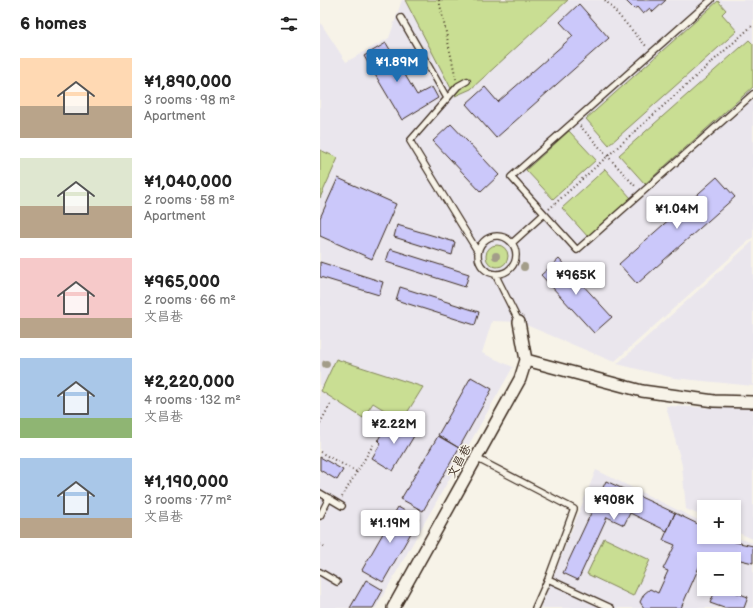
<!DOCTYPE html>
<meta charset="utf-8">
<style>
body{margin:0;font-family:"Balsamiq Sans","LXGW WenKai TC",sans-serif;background:#f6f6f6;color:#222;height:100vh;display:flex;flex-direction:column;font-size:15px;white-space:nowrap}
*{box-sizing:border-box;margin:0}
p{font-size:13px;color:#767676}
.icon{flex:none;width:22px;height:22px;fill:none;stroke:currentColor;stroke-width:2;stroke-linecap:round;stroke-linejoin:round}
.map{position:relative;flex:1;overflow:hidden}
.details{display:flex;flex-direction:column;background:#fff;width:320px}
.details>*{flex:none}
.tools{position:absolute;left:377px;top:500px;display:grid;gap:8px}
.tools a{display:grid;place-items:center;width:44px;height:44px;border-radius:0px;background:#fff;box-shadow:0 2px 6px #0003;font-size:20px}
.price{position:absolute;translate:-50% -34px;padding:0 9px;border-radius:4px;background:#fff;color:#222;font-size:13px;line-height:26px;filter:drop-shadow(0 1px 2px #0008)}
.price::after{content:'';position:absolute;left:50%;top:24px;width:12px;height:9px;margin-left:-6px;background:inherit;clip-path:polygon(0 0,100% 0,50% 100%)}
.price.selected{background:#1f6fb2;color:#fff}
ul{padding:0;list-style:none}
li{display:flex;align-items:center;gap:12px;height:100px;padding:0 20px}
li span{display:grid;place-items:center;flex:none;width:112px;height:80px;border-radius:0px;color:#555}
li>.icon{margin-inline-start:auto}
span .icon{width:48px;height:48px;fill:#fffc;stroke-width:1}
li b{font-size:17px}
h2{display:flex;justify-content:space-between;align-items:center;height:48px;padding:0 20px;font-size:17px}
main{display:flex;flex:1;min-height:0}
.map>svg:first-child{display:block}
</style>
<main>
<section class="details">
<h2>6 homes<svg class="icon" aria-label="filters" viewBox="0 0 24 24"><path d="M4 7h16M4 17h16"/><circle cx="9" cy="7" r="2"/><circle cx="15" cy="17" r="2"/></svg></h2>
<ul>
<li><span style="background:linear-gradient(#ffd9b3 60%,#b9a48a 0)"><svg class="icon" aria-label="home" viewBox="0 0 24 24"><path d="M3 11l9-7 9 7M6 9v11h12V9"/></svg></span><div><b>¥1,890,000</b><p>3 rooms · 98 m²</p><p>Apartment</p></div></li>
<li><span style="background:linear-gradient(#dfe7d0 60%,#b9a48a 0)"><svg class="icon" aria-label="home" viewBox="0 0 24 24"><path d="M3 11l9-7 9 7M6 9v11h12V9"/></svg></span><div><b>¥1,040,000</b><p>2 rooms · 58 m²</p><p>Apartment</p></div></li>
<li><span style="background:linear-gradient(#f6c9c9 75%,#b9a48a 0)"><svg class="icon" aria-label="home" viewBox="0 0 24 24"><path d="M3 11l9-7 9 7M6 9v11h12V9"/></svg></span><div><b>¥965,000</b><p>2 rooms · 66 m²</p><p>文昌巷</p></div></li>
<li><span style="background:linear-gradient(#a9c7e8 75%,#8fb573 0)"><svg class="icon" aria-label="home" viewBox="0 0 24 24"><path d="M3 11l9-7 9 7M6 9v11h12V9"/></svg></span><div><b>¥2,220,000</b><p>4 rooms · 132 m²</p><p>文昌巷</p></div></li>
<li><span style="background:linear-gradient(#a9c7e8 75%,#b9a48a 0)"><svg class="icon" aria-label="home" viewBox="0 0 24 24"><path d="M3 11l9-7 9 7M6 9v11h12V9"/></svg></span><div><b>¥1,190,000</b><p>3 rooms · 77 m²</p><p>文昌巷</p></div></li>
</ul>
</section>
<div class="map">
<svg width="433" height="608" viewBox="0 0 433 608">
<rect width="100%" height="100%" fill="#f7f3e8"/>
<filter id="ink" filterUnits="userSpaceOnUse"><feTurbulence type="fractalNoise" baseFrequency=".025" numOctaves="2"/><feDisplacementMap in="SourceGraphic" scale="8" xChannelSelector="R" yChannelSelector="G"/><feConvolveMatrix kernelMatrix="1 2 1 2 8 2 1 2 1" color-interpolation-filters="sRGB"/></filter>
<g filter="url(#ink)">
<!-- built -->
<path fill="#eae6ed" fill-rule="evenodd" d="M82,0H433V237L294,362L199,322L172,321L162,353L193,367L56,608H0V22L26,62L69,38Z
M433,241V386L354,378L297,364Z
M346,406L433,409V539L414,531V507H384V517L366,509L362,465Z
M276,470L384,523V537H413L433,543V608H220ZM384,559H414V589H384Z"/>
<!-- green -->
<path fill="#c9de93" stroke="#828458" d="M85,0H248L151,89L135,96Z
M398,1L406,10L402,14L417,31L289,145L266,119Z
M429,40L433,44V87L325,184L299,155Z
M249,131L276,160L233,199L206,170Z
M0,150L18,158L0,198Z
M285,169L311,198L268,237L242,208Z
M166 256a11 11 0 1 1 22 0a11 11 0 1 1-22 0Z
M16,359L103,387L82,421L53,403L43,418L1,391Z
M284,538L330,560L313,596L267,574Z"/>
<!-- building -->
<path fill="#cbc8fa" stroke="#3b2a1e" d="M305,0H346L333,12L330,8L323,14L317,7L314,9Z
M259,4L289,38L176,138L146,104L165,87L178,102L253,36L240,22Z
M66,43L97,95L112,87L118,98L82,120L44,56Z
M131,124L179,175L161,192L113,141Z
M397,177L415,197L317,284L299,264Z
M18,178L76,204L52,259L0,236V218Z
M77,225L135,242L132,255L74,237Z
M70,249L149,274L145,287L66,262Z
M239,259L292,317L274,333L221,275Z
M0,262L63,282L59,295L0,277Z
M80,287L159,312L155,325L76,300Z
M151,377L172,389L139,448L118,435Z
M79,420L97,431L73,471L52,458L61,443L58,440L63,431L70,435Z
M118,436L139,448L103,511L81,499Z
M0,457L23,470L17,480L0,470Z
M286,481L355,513L347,531L310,513L304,525L287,517L258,580L243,573Z
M78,507L99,519L63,582L42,570Z
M355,513L384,527V537H405L415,542L433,546V563L408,557L407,559L383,558L361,608H324L320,602L324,594L330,589L338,593L348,571L343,569L355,545L343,540Z
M46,580L63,590L53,608H30Z
M396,589H406L428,597L424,608H404L390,603Z"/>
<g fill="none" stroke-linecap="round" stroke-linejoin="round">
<!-- lane casing -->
<g stroke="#3b2a1e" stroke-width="8">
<path id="lane" d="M391,0L191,177L257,250L433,94
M81,18L127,98
M147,81L138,86L90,141L158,252
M158 255a19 19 0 1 1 38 0a19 19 0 1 1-38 0Z
M192,243L224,214
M175,274L199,322
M156,458L254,509L228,579L215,608
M0,493L22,506
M0,516L9,498
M0,572L17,582
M228,579L291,608"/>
</g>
<!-- street casing -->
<g stroke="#3b2a1e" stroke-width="14">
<path id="street" d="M206,360L322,391L394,401L433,402
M73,608L200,379L206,360L199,322"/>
</g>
<!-- path -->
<path stroke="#3b2a1e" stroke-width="2" stroke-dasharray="1 3" stroke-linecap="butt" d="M119,0L136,79
M285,0L327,47
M260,126L316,187
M229,209L433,25
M0,423L11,403
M0,452L37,472
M22,497L53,445
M0,544L5,547"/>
<!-- lane -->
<use href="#lane" stroke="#f7f3e8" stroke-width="5.5"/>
<!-- street -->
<use href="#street" stroke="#f7f3e8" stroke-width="11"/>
</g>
<!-- trees -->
<g fill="#a39d89">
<circle cx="176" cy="256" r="4"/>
<circle cx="204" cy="267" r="4"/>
<circle cx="6" cy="364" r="4"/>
</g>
</g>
<g text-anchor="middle" stroke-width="3" stroke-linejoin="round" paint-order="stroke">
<!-- street labels -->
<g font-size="12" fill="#3b2a1e" stroke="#f7f3e8">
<text transform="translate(139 461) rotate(-61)" y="4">文昌巷</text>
</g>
</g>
</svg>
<div class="tools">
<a>+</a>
<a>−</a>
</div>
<b class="price selected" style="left:77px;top:83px">¥1.89M</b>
<b class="price" style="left:357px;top:230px">¥1.04M</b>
<b class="price" style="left:256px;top:296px">¥965K</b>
<b class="price" style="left:74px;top:445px">¥2.22M</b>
<b class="price" style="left:294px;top:521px">¥908K</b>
<b class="price" style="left:70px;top:544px">¥1.19M</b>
</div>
</main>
